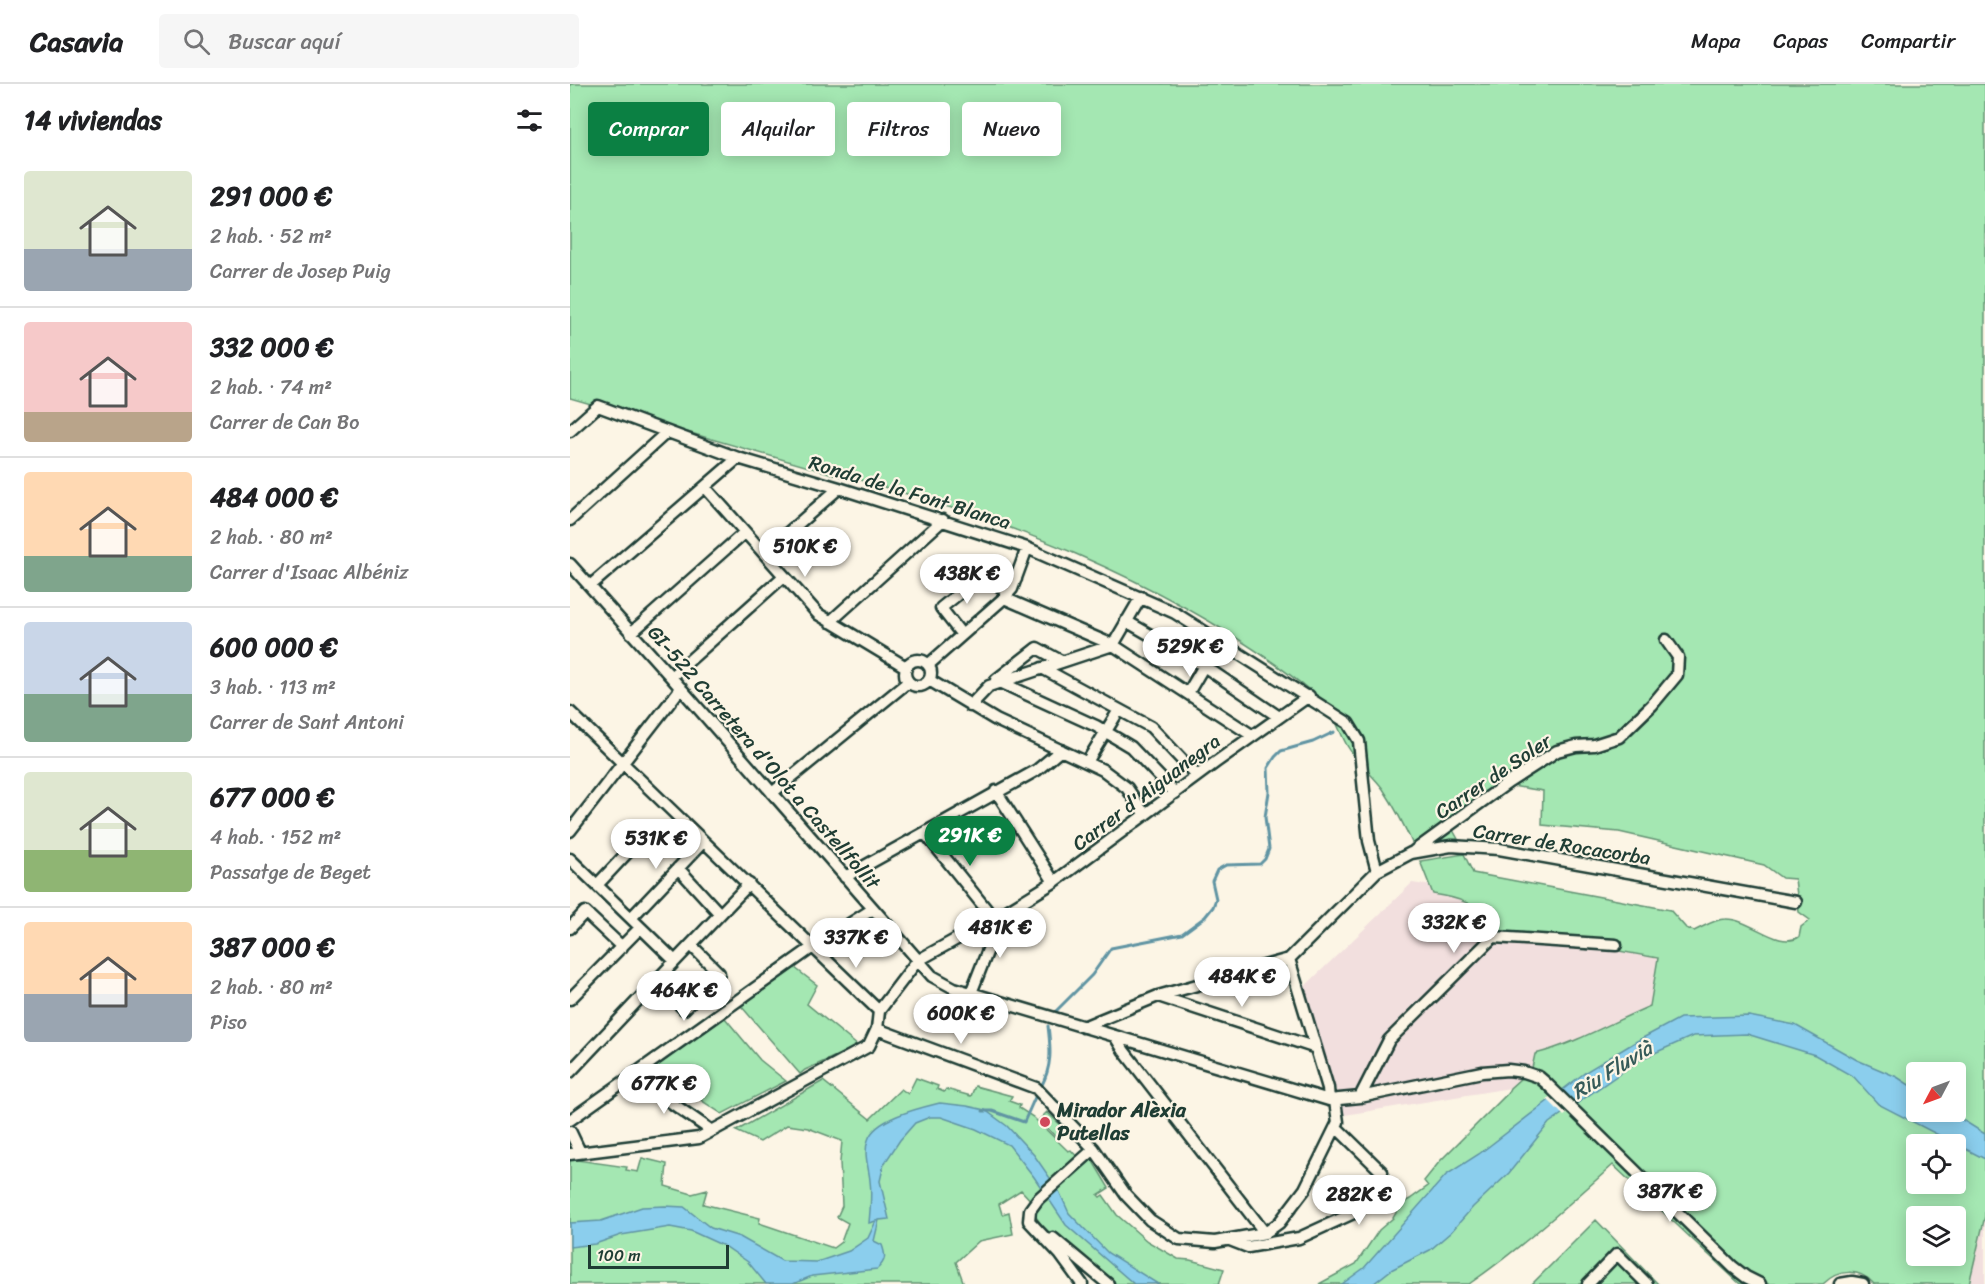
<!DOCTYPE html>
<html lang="es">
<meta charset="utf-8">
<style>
body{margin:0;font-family:Sriracha,sans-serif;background:#f6f6f6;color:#202124;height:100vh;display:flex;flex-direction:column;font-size:22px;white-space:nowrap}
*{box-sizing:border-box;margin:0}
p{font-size:20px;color:#757577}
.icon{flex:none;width:33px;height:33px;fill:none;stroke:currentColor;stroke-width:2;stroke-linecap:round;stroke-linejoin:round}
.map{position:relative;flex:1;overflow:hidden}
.details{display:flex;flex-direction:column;background:#fff;width:570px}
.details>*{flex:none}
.guide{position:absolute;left:18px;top:18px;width:570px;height:54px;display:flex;gap:12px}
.needle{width:39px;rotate:229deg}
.controls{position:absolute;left:1336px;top:978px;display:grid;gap:12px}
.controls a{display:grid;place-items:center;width:60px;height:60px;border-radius:6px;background:#fff;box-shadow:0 3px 15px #0003;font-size:30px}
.scale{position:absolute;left:18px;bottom:15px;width:141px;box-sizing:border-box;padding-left:6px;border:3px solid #1f3d34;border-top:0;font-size:16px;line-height:21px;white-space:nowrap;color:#1f3d34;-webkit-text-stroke:4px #fcf5e5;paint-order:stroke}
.price{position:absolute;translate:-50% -51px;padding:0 14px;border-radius:21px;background:#fff;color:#222;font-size:20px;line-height:39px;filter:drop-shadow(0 2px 3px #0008)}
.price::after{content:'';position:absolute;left:50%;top:36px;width:18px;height:14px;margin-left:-9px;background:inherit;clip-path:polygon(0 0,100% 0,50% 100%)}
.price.selected{background:#0b8043;color:#fff}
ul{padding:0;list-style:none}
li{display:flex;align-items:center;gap:18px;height:150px;padding:0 24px}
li+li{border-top:2px solid #e0e0e0}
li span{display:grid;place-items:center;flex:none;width:168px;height:120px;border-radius:6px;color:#555}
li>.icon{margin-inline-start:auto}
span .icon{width:72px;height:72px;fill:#fffc;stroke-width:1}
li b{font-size:26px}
h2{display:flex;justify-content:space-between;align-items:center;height:72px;padding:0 24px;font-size:26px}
.tag{padding:0 21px;border-radius:6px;background:#fff;box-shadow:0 3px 15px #0003;font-size:21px;line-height:54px}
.tag.selected{background:#0b8043;color:#fff}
header{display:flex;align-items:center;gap:36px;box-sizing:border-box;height:84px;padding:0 30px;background:#fff;border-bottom:2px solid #e0e0e0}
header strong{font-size:28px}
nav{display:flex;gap:33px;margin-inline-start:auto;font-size:21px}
.search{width:420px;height:54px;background:#f6f6f6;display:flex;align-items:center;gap:15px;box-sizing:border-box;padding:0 21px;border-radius:6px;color:#757577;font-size:22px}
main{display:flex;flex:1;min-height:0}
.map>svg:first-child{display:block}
</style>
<header>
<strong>Casavia</strong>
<div class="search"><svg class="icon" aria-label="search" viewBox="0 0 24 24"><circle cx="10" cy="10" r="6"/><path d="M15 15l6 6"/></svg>Buscar aquí</div>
<nav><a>Mapa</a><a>Capas</a><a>Compartir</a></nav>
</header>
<main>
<section class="details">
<h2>14 viviendas<svg class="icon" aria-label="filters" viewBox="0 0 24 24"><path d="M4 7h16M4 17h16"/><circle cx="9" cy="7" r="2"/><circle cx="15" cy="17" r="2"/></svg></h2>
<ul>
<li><span style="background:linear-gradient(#dfe7d0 65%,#9aa5b1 0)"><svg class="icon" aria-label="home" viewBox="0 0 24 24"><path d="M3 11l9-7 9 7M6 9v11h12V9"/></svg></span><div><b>291 000 €</b><p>2 hab. · 52 m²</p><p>Carrer de Josep Puig</p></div></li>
<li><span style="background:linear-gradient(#f6c9c9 75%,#b9a48a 0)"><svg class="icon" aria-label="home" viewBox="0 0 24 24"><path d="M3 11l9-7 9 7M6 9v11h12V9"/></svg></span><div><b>332 000 €</b><p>2 hab. · 74 m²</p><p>Carrer de Can Bo</p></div></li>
<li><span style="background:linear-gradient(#ffd9b3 70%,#7fa58c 0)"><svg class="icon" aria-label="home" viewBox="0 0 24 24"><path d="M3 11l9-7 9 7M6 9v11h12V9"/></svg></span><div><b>484 000 €</b><p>2 hab. · 80 m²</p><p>Carrer d'Isaac Albéniz</p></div></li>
<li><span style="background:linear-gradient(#c9d6e8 60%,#7fa58c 0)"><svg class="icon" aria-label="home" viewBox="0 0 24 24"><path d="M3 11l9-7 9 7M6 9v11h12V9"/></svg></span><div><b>600 000 €</b><p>3 hab. · 113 m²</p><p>Carrer de Sant Antoni</p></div></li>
<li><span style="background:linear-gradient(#dfe7d0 65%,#8fb573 0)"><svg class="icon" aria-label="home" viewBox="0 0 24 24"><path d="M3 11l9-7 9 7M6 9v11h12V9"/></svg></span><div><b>677 000 €</b><p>4 hab. · 152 m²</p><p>Passatge de Beget</p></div></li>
<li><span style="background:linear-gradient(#ffd9b3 60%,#9aa5b1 0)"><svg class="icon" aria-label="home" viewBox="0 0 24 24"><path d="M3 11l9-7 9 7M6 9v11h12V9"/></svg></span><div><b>387 000 €</b><p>2 hab. · 80 m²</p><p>Piso</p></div></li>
</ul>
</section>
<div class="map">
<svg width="1415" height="1200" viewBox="0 0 1415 1200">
<rect width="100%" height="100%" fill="#fcf5e5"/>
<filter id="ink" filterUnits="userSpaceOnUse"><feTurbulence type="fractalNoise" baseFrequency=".0167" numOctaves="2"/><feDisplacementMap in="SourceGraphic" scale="12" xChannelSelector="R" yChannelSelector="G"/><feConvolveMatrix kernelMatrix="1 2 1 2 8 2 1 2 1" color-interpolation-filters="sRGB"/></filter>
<g filter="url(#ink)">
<!-- built -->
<path fill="#f2dfde" d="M842,799L877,804L919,826L944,848L1096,876L1086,921L974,975L940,1004L775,1031L731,906Z
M1415,1133V1200H1399Z"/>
<!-- green -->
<path fill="#a4e7b2" stroke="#629273" stroke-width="1.5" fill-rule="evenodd" d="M0,0H1415V1132L1399,1200H1304C1290,1184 1268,1185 1253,1200H1170L1043,1081C997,1122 950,1165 899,1200H749L786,1180L809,1146L823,1134L831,1120L840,1115L858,1102L854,1097L870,1077L937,1010L940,1004L962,984L965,970C1005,960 1042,938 1080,922L1088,874L994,857L923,853L927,843L926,840C904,820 892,814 863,810L850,777L894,770L903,789L1100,826L1116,844L1124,847C1133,843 1145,835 1155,835C1180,834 1208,866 1229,853L1231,843L1240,836L1229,828L1225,795L1212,794L1194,781L1049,748L972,741L973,707L942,702L883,746L888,755L876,756L845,765C836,745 825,723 813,705C802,690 787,679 778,663C769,649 765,627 749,614C680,556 591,507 506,470C431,437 352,415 275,391L273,393L0,314ZM1347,988H1386V1028H1347ZM1347,1060H1386V1100H1347ZM1347,1132H1386V1172H1347Z
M225,884L247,901L237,920L288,962L235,986L230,990L171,922Z
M155,934L190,976L216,997L152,1030L83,985Z
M346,994L368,1002L367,1005L374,1008L376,1005L401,1012L405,1002L442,1012L439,1017L450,1021L449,1024L463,1033L498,1067L501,1066L509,1075L521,1074L539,1104L528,1111L530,1113L533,1111L547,1131L577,1157L608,1175L620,1176L654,1185L649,1200H542L473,1143L466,1133L465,1121L451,1106L429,1120L432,1130L439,1128L443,1150L409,1157L386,1178L394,1200H0V1075L57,1083L56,1086L68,1088L72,1074L97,1080L95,1102L122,1110L137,1106L133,1120L190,1134L189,1139L263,1164L271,1158L278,1139L267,1133L272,1122L270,1078L272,1057L238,1044L217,1041L190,1058L166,1047L253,997L300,1035L331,1005L338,1010Z
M477,1028L497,1047L488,1055L469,1036Z
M1026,1136L1088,1200H962Z"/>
<!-- water -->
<path fill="#8bceed" stroke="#6094a3" stroke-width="1.5" d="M1179,932L1225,941L1287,976L1327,993L1347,1006V1028H1380L1415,1050V1075L1308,1020L1284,993L1245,971L1177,950L1123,952L1071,975L979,1039L939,1089L903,1123L881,1148L860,1166L821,1186L803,1200H772L794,1184L876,1091L909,1070L1017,987L1067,957L1110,934Z
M370,1019L397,1022L415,1026L437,1042L464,1071L489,1107L499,1129L538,1169L588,1200H564L496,1141L464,1093L439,1061L406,1045L371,1033H360L345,1039L330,1056L314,1080L310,1097L319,1135L309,1136L304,1157L312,1161C316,1172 316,1177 307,1185L242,1192L223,1200H196L178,1178L156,1163L121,1147L100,1143L51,1151L25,1160L0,1163V1139L31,1137L72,1123L95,1122L114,1123L141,1144L170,1153L212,1177L247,1178L279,1167L298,1154L306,1137L299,1139C300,1126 302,1111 300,1097C299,1083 293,1071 298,1056C305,1034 350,1024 370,1019Z"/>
<!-- pier -->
<path fill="#fcf5e5" d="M991,1004L1008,1022L994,1032L977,1015Z"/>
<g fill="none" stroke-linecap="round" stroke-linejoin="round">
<!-- stream -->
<path stroke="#6094a3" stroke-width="3" d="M484,929L522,891L541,864L612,850L635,833L643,823L646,815L642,797L647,786L656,781L690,780L695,775L699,765L695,733L699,708L698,684L705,673L711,667L743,658L764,648
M471,1003C482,982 481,966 478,942
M413,1027H422L454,1038L466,1011"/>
<!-- minor casing -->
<g stroke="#1f3d34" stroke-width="15">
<path id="minor" d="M0,347L28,322L168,374L269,404L457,464L605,529L778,639L789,657L799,757L807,787
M135,403L248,530L336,583
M0,436L97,348
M195,469L269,404
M0,480L101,593L362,892L384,904L759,1016L790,1013L912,988L938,986L954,988L969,993L976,999L1163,1183L1176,1193L1190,1200
M20,502L168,374
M438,509L427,500L428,494L435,489L446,495
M434,514L543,561L683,652
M556,537L634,582L709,633
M260,538L373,436
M61,549L175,448
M392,551L371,524L419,485L428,494
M335 589a13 13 0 1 1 26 0a13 13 0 1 1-26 0Z
M358,581L434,514L442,505L457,464
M472,584L581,643L627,692
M101,593L214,492
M359,596L426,636L533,686L557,704L575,731
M426,596L467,564L491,577
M430,598L526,642L561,663L605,709
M618,609L649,556
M400,622L419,602L543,561L571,513
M0,628L309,927
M517,678L549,626
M426,707L484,798
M202,709L338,598
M0,747L111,604
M355,749L424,835
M844,767L939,698L987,667L1006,662L1024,661L1049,653L1082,621L1107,591L1108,573L1096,556
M0,775L105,877
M108,784L150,830
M275,793L467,686L491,666
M27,801L72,753
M61,834L133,758
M0,844L15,828L52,863
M121,861L149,889L114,925L86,897L179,800
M719,875L758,1004L759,1016
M401,909L432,830
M588,912L746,964
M0,915L70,844
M513,943L588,912L719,875L807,787L841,769L881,762L929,765L1226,818
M307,945L466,1004L524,1065L556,1111L580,1136L609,1155L645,1158L695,1149L709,1139L735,1105L768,1038L765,1017
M546,954L554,967L695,1149
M0,988L86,897
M63,992L142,1047
M790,1013L819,956L923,853L1046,861
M0,1036L243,863L303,825
M0,1047L10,1068
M0,1070L129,1054L299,962L307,945L309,927L347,877L432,830L484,798L646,678L739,612
M483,1154L538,1200
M660,1156L678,1163L729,1154L788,1127L812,1088L766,1043
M512,1200L490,1170L459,1137L460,1126L468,1115L524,1065
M1018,1200L1047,1170L1077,1200
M1270,1200L1282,1198L1293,1200"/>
</g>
<!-- minor -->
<use href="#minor" stroke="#fcf5e5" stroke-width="10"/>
</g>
</g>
<!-- markers -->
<circle fill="#d1495b" stroke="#fcf5e5" stroke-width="2" cx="475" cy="1038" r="6"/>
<g text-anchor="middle" stroke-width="4.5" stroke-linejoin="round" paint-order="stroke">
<!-- street labels -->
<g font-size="20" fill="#1f3d34" stroke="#fcf5e5">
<text transform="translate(340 408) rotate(17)" y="7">Ronda de la Font Blanca</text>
<text transform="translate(194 673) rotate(49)" y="7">GI-522 Carretera d'Olot a Castellfollit</text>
<text transform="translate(923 692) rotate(-34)" y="7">Carrer de Soler</text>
<text transform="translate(576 708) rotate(-37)" y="7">Carrer d'Aiguanegra</text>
<text transform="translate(992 760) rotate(9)" y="7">Carrer de Rocacorba</text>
</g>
<!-- poi labels -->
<g font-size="20" font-weight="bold" fill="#1f3d34" stroke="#fcf5e5" text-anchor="start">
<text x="487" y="1033">Mirador Alèxia<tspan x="487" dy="23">Putellas</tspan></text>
</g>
<!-- water labels -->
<g font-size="21" font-style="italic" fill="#355a59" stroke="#fcf5e5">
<text transform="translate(1042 986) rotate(-32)" y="7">Riu Fluvià</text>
</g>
</g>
</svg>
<div class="controls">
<a><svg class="needle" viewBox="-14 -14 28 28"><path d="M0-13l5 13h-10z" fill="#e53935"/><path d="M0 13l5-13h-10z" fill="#757577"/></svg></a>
<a><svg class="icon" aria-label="locate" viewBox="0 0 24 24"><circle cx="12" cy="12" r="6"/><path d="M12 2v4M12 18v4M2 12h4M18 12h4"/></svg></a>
<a><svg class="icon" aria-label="layers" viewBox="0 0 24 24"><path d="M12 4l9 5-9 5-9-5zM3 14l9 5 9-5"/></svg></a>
</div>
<div class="scale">100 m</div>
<b class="price" style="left:235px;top:494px">510K €</b>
<b class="price" style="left:397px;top:521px">438K €</b>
<b class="price" style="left:620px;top:594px">529K €</b>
<b class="price selected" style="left:400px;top:783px">291K €</b>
<b class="price" style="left:86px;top:786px">531K €</b>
<b class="price" style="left:884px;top:870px">332K €</b>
<b class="price" style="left:430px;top:875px">481K €</b>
<b class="price" style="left:286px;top:885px">337K €</b>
<b class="price" style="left:672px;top:924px">484K €</b>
<b class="price" style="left:114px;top:938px">464K €</b>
<b class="price" style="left:391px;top:961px">600K €</b>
<b class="price" style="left:94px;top:1031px">677K €</b>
<b class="price" style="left:1100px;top:1139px">387K €</b>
<b class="price" style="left:789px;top:1142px">282K €</b>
<div class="guide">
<a class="tag selected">Comprar</a>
<a class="tag">Alquilar</a>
<a class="tag">Filtros</a>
<a class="tag">Nuevo</a>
</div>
</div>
</main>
